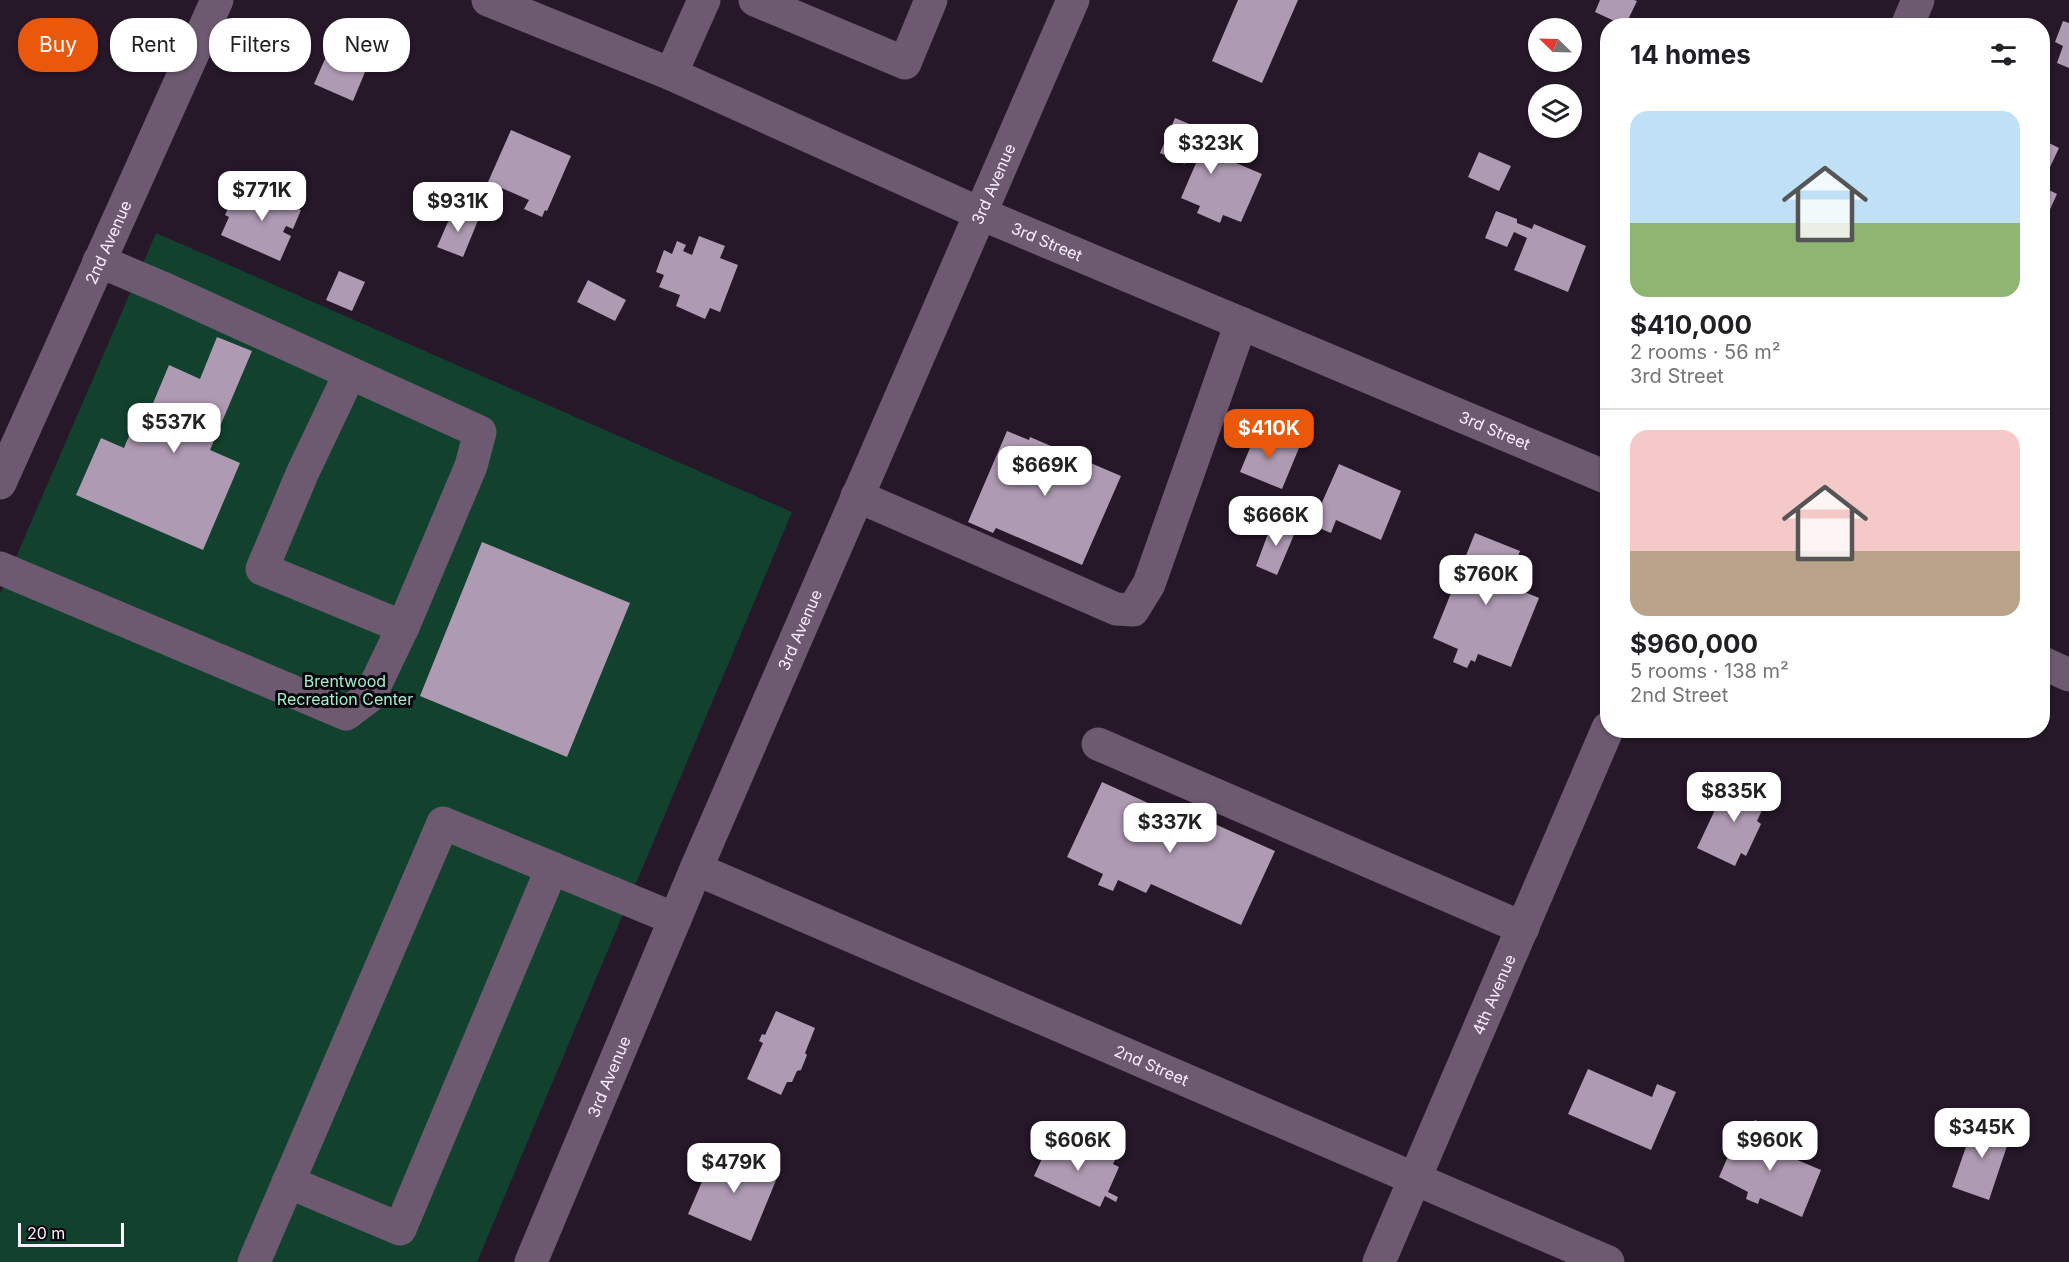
<!DOCTYPE html>
<meta charset="utf-8">
<style>
body{margin:0;font-family:Inter,sans-serif;background:#f6f6f6;color:#202124;height:100vh;display:flex;flex-direction:column;font-size:22px;white-space:nowrap}
*{box-sizing:border-box;margin:0}
p{font-size:20px;color:#757577}
.icon{flex:none;width:33px;height:33px;fill:none;stroke:currentColor;stroke-width:2;stroke-linecap:round;stroke-linejoin:round}
.map{position:relative;flex:1;overflow:hidden}
.side{position:absolute;left:1600px;top:18px;width:450px;height:720px;display:flex;flex-direction:column;background:#fff;border-radius:24px;box-shadow:0 2px 4px #0004}
.side>*{flex:none}
.guide{position:absolute;left:18px;top:18px;width:570px;height:54px;display:flex;gap:12px}
.needle{width:39px;rotate:293deg}
.controls{position:absolute;left:1528px;top:18px;display:grid;gap:12px}
.controls a{display:grid;place-items:center;width:54px;height:54px;border-radius:50%;background:#fff;box-shadow:0 2px 4px #0004;font-size:30px}
.scale{position:absolute;left:18px;bottom:15px;width:106px;box-sizing:border-box;padding-left:6px;border:3px solid #faeffc;border-top:0;font-size:16px;line-height:21px;white-space:nowrap;color:#faeffc;-webkit-text-stroke:4px #0b050d;paint-order:stroke}
.price{position:absolute;translate:-50% -51px;padding:0 14px;border-radius:12px;background:#fff;color:#222;font-size:20px;line-height:39px;filter:drop-shadow(0 2px 3px #0008)}
.price::after{content:'';position:absolute;left:50%;top:36px;width:18px;height:14px;margin-left:-9px;background:inherit;clip-path:polygon(0 0,100% 0,50% 100%)}
.price.current{background:#ea580c;color:#fff}
ul{padding:0;list-style:none}
li{display:grid;align-content:center;gap:12px;height:318px;padding:0 30px}
li+li{border-top:2px solid #e0e0e0}
li span{display:grid;place-items:center;height:186px;border-radius:18px;color:#555}
li>.icon{margin-inline-start:auto}
span .icon{width:108px;height:108px;fill:#fffc;stroke-width:1}
li b{font-size:26px}
h2{display:flex;justify-content:space-between;align-items:center;height:72px;padding:0 30px;font-size:26px}
.pill{padding:0 21px;border-radius:24px;background:#fff;box-shadow:0 2px 4px #0004;font-size:21px;line-height:54px}
.pill.current{background:#ea580c;color:#fff}
.map>svg:first-child{display:block}
</style>
<div class="map">
<svg width="2069" height="1262" viewBox="0 0 2069 1262">
<rect width="100%" height="100%" fill="#261729"/>
<!-- green -->
<path fill="#12412e" d="M156,233L792,512L477,1262H0V594Z"/>
<!-- building -->
<path fill="#af9ab3" d="M1238,0H1298L1262,83L1212,61Z
M1600,0H1634L1637,1L1625,26L1595,12Z
M2063,21L2069,23V68L2057,63L2063,46L2055,42Z
M332,43L370,60L353,101L314,84Z
M1175,118L1199,128L1195,138L1231,154L1229,160L1262,174L1241,222L1223,215L1220,223L1197,213L1200,206L1181,198L1196,163L1187,159L1185,164L1160,153Z
M511,130L571,156L547,211L545,210L542,217L524,209L529,200L488,182Z
M2043,140L2059,148L2043,182Z
M1479,152L1511,166L1499,191L1468,177Z
M254,185L297,204L295,208L301,210L293,229L286,226L283,232L291,236L280,261L221,235L229,217L225,215L233,198L245,203Z
M2043,187L2057,194L2047,216L2043,214Z
M454,208L479,218L463,257L437,247Z
M1496,211L1517,219V223L1532,229L1534,224L1586,246L1568,292L1514,270L1527,238L1514,232L1507,247L1485,238Z
M699,236L725,246L720,258L738,265L720,312L710,308L705,319L676,306L680,295L659,287L664,275L656,272L664,250L672,254L677,241L686,245L683,251L692,255Z
M339,271L365,282L352,311L326,300Z
M588,280L626,300L615,321L577,302Z
M217,337L252,351L210,450L240,463L203,550L76,495L101,438L124,448L129,436L138,439L169,365L200,379Z
M1007,431L1029,440L1030,437L1121,476L1082,565L996,528L993,533L968,522Z
M1257,431L1299,448L1282,489L1240,472Z
M1339,464L1401,491L1381,540L1336,520L1331,533L1312,525Z
M1273,520L1296,530L1277,575L1256,566Z
M1475,533L1520,551L1506,584L1539,598L1511,667L1478,654L1475,662L1471,660L1467,668L1453,662L1458,649L1433,638Z
M482,542L630,603L567,757L420,696Z
M1730,778L1768,797L1757,821L1761,824L1746,856L1741,853L1735,866L1697,848Z
M1102,782L1203,828L1206,820L1275,851L1241,925L1151,884L1146,893L1118,880L1113,891L1098,885L1103,874L1067,857Z
M776,1011L815,1028L805,1053L807,1055L801,1070L797,1071L792,1082H787L781,1095L747,1079L763,1043L759,1041L762,1034L765,1035Z
M1588,1069L1652,1097L1657,1084L1676,1092L1651,1150L1568,1114Z
M1976,1118L2012,1131L1989,1200L1952,1187Z
M1755,1120L1778,1130L1769,1148L1821,1170L1802,1217L1760,1198L1758,1204L1746,1199L1748,1192L1719,1177L1729,1154L1735,1156L1744,1135L1747,1136Z
M1052,1137L1101,1160L1104,1154L1115,1160L1113,1164L1119,1167L1108,1192L1118,1197L1116,1202L1105,1196L1100,1207L1034,1176Z
M717,1147L779,1173L751,1241L688,1214Z"/>
<g fill="none" stroke-linecap="round" stroke-linejoin="round">
<!-- minor -->
<g stroke="#6d5a71" stroke-width="33">
<path id="s1" d="M488,0L671,74L979,213L1608,478"/>
<path d="M755,0L905,63L931,0"/>
<path d="M1907,26L1918,0"/>
<path d="M671,74L704,0"/>
<path d="M99,261L165,289L480,432L471,466L403,627L262,569L302,474L350,373"/>
<path id="s2" d="M0,483L217,0"/>
<path d="M857,496L1116,609L1133,610L1149,584L1241,323"/>
<path d="M0,568L346,714L370,696L403,627"/>
<path d="M2043,663L2069,675"/>
<path d="M1098,744L1523,928"/>
<path id="s3" d="M696,869L1608,1262"/>
<path d="M288,1182L400,1229L552,868"/>
<path d="M254,1262L443,823L675,919"/>
<path id="s4" d="M531,1262L696,869L1073,0"/>
<path id="s5" d="M1379,1262L1608,728"/>
</g>
</g>
<g text-anchor="middle" stroke-width="6" stroke-linejoin="round" paint-order="stroke">
<!-- street labels -->
<g font-size="16" fill="#faeffc" stroke="#0b050d">
<text dy="6" stroke="none"><textPath href="#s4" startOffset="1173">3rd Avenue</textPath></text>
<text dy="6" stroke="none"><textPath href="#s2" startOffset="264">2nd Avenue</textPath></text>
<text dy="6" stroke="none"><textPath href="#s1" startOffset="609">3rd Street</textPath></text>
<text dy="6" stroke="none"><textPath href="#s1" startOffset="1095">3rd Street</textPath></text>
<text dy="6" stroke="none"><textPath href="#s4" startOffset="687">3rd Avenue</textPath></text>
<text dy="6" stroke="none"><textPath href="#s5" startOffset="291">4th Avenue</textPath></text>
<text dy="6" stroke="none"><textPath href="#s3" startOffset="496">2nd Street</textPath></text>
<text dy="6" stroke="none"><textPath href="#s4" startOffset="201">3rd Avenue</textPath></text>
</g>
<!-- park labels -->
<g font-size="16" fill="#a2f2cb" stroke="#0b050d">
<text x="345" y="687">Brentwood<tspan x="345" dy="18">Recreation Center</tspan></text>
</g>
</g>
</svg>
<div class="controls">
<a><svg class="needle" viewBox="-14 -14 28 28"><path d="M0-13l5 13h-10z" fill="#e53935"/><path d="M0 13l5-13h-10z" fill="#757577"/></svg></a>
<a><svg class="icon" aria-label="layers" viewBox="0 0 24 24"><path d="M12 4l9 5-9 5-9-5zM3 14l9 5 9-5"/></svg></a>
</div>
<div class="scale">20 m</div>
<b class="price" style="left:1211px;top:175px">$323K</b>
<b class="price" style="left:262px;top:222px">$771K</b>
<b class="price" style="left:458px;top:233px">$931K</b>
<b class="price" style="left:174px;top:454px">$537K</b>
<b class="price current" style="left:1269px;top:460px">$410K</b>
<b class="price" style="left:1045px;top:497px">$669K</b>
<b class="price" style="left:1276px;top:547px">$666K</b>
<b class="price" style="left:1486px;top:606px">$760K</b>
<b class="price" style="left:1734px;top:823px">$835K</b>
<b class="price" style="left:1170px;top:854px">$337K</b>
<b class="price" style="left:1982px;top:1159px">$345K</b>
<b class="price" style="left:1078px;top:1172px">$606K</b>
<b class="price" style="left:1770px;top:1172px">$960K</b>
<b class="price" style="left:734px;top:1194px">$479K</b>
<div class="guide">
<a class="pill current">Buy</a>
<a class="pill">Rent</a>
<a class="pill">Filters</a>
<a class="pill">New</a>
</div>
<section class="side">
<h2>14 homes<svg class="icon" aria-label="filters" viewBox="0 0 24 24"><path d="M4 7h16M4 17h16"/><circle cx="9" cy="7" r="2"/><circle cx="15" cy="17" r="2"/></svg></h2>
<ul>
<li><span style="background:linear-gradient(#bfe0f5 60%,#8fb573 0)"><svg class="icon" aria-label="home" viewBox="0 0 24 24"><path d="M3 11l9-7 9 7M6 9v11h12V9"/></svg></span><div><b>$410,000</b><p>2 rooms · 56 m²</p><p>3rd Street</p></div></li>
<li><span style="background:linear-gradient(#f6c9c9 65%,#b9a48a 0)"><svg class="icon" aria-label="home" viewBox="0 0 24 24"><path d="M3 11l9-7 9 7M6 9v11h12V9"/></svg></span><div><b>$960,000</b><p>5 rooms · 138 m²</p><p>2nd Street</p></div></li>
</ul>
</section>
</div>
